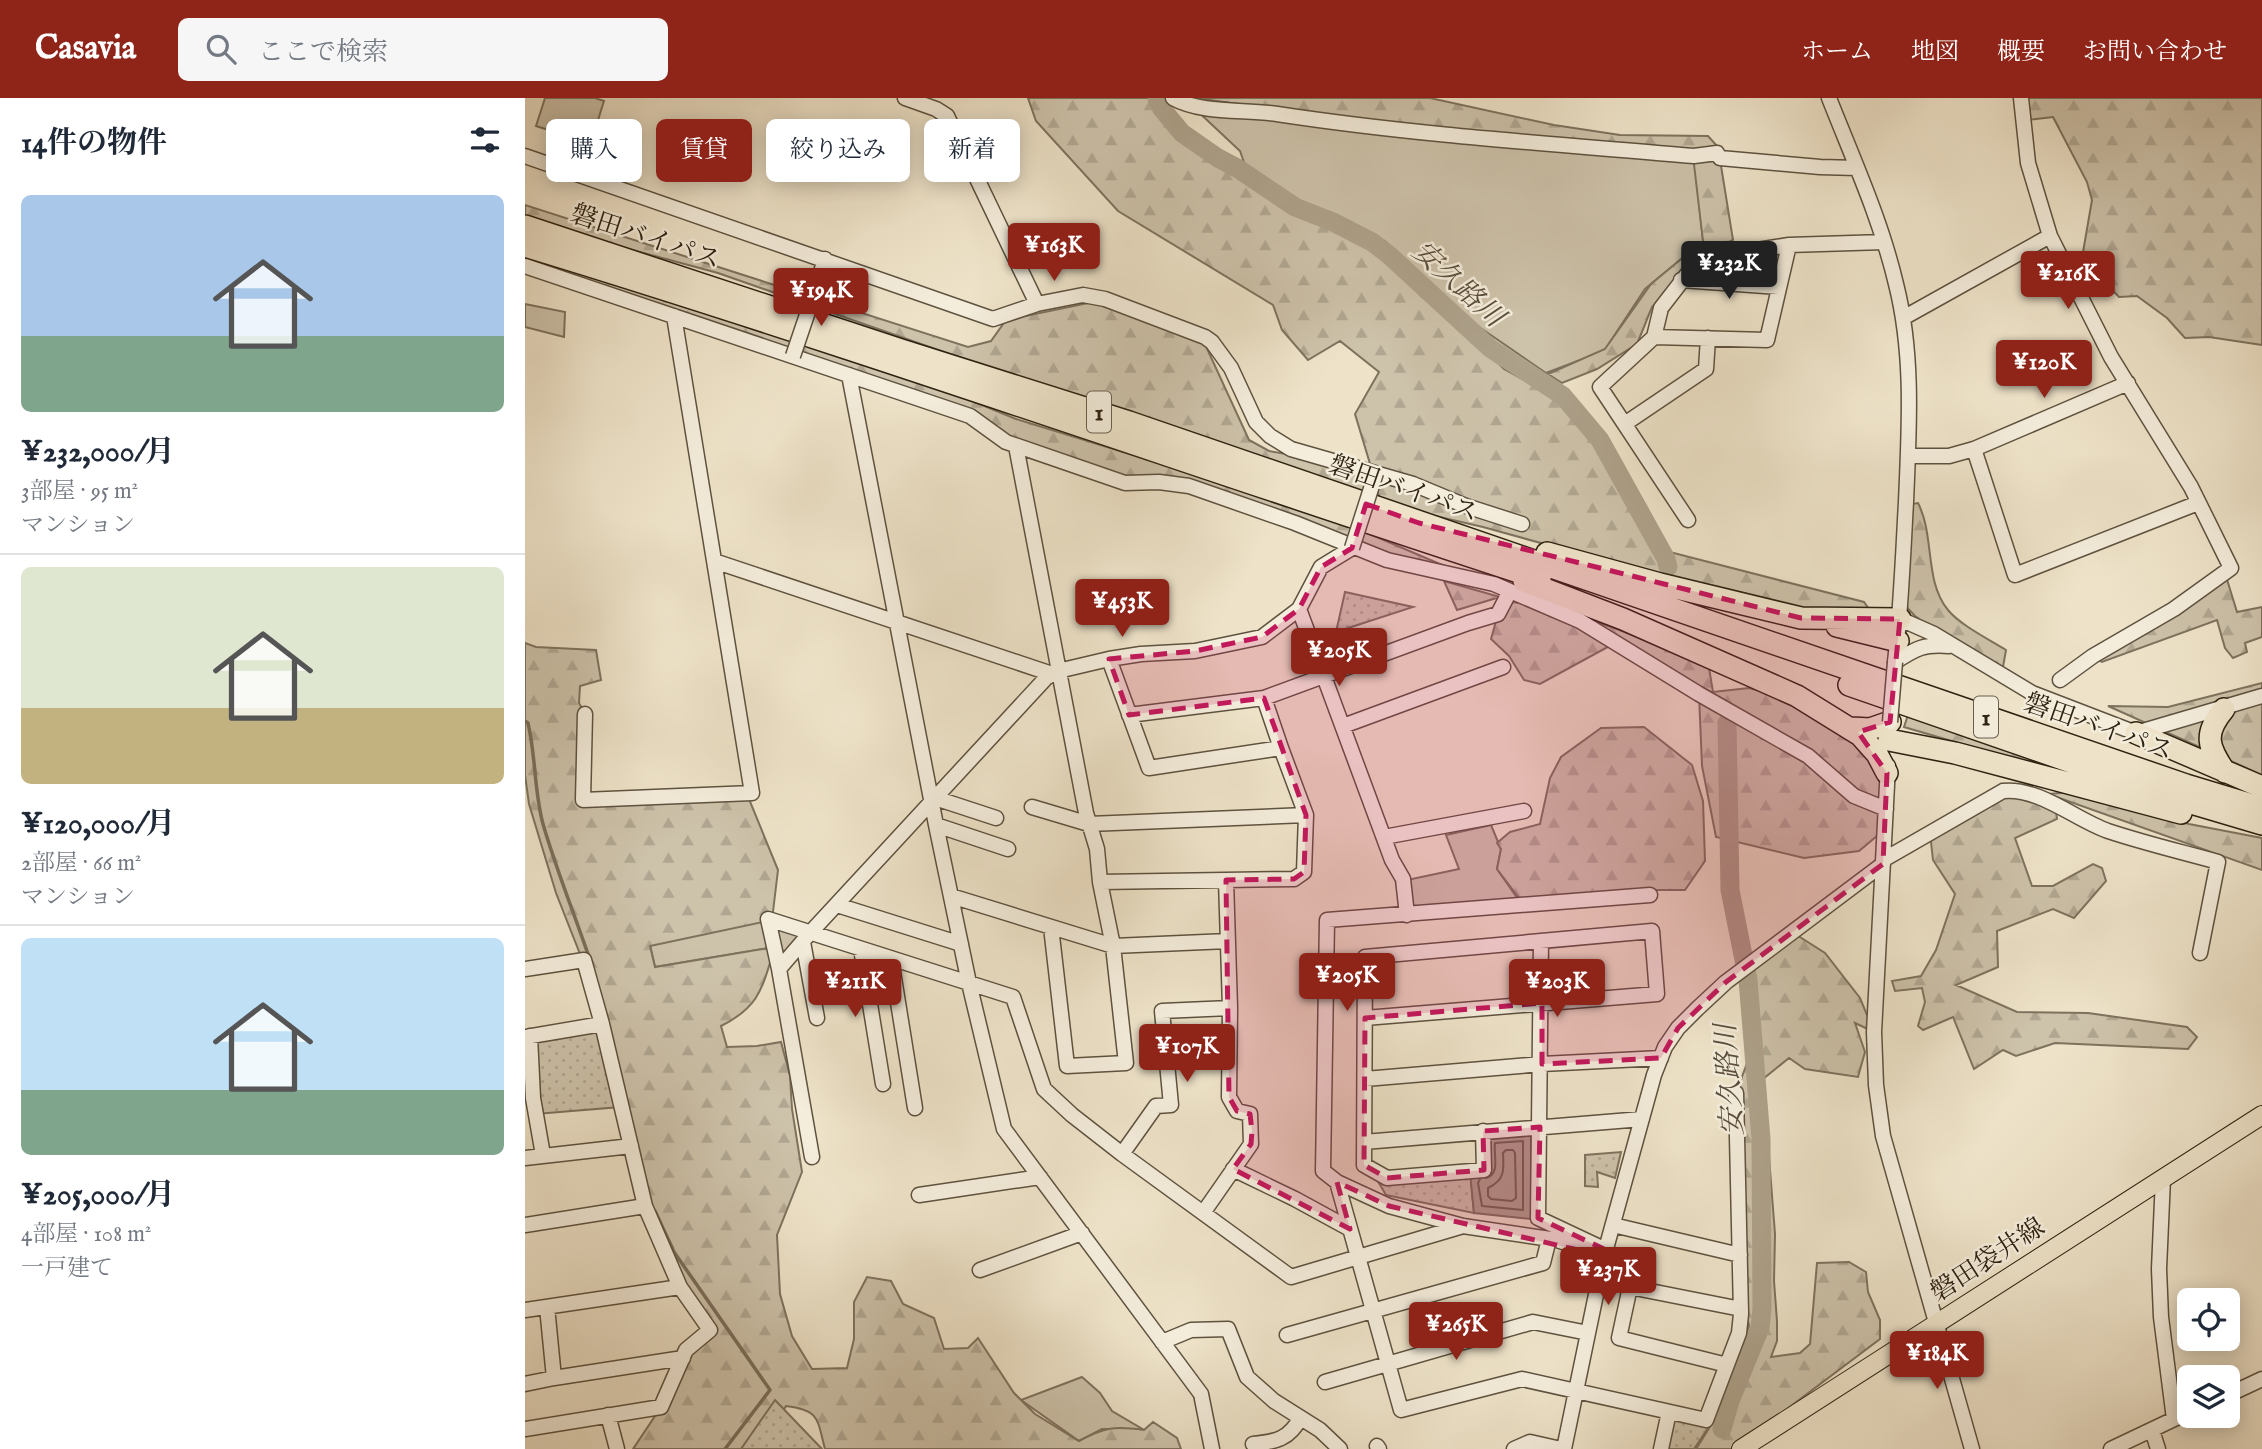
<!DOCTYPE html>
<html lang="ja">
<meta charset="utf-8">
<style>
body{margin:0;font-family:"IM FELL English","Noto Serif JP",serif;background:#f6f6f7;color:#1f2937;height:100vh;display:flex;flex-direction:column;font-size:26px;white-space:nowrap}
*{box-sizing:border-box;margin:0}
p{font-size:23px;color:#747a83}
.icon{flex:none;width:38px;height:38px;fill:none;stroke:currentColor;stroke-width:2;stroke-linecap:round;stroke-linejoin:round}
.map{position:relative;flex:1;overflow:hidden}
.drawer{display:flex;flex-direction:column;background:#fff;width:525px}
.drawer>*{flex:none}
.top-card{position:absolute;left:21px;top:21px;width:665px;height:63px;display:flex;gap:14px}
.fabs{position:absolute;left:1652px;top:1190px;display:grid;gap:14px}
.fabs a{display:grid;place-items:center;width:63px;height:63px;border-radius:10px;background:#fff;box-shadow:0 4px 18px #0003;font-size:35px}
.price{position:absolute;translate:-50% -60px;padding:0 16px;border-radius:7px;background:#8f2418;color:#fff;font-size:23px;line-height:46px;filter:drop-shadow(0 2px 4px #0008)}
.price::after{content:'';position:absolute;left:50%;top:42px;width:21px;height:16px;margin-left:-10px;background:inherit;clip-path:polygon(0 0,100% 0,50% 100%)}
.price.on{background:#222;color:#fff}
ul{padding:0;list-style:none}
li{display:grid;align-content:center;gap:14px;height:371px;padding:0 21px}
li+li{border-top:2px solid #e0e1e3}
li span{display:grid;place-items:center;height:217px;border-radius:10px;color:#555}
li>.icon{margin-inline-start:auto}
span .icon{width:126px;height:126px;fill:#fffc;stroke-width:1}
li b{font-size:30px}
h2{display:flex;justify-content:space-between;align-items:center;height:84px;padding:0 21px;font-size:30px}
.chip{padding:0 24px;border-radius:10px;background:#fff;box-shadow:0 4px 18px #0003;font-size:24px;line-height:63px}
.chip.on{background:#8f2418;color:#fff}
header{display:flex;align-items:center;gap:42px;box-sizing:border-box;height:98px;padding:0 35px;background:#8f2418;color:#fff}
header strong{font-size:33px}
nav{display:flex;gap:38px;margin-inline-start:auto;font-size:24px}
.search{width:490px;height:63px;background:#f6f6f7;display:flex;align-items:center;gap:18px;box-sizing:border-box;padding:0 24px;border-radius:10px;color:#747a83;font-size:26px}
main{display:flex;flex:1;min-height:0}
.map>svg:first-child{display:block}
</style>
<header>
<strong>Casavia</strong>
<div class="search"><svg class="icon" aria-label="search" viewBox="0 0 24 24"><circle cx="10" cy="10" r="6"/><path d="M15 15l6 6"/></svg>ここで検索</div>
<nav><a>ホーム</a><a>地図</a><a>概要</a><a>お問い合わせ</a></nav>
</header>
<main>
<section class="drawer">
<h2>14件の物件<svg class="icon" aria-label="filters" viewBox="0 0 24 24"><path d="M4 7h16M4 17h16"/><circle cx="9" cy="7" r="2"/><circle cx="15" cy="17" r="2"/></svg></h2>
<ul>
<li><span style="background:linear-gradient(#a9c7e8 65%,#7fa58c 0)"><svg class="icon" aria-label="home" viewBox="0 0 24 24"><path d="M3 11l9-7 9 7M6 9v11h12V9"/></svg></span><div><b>¥232,000/月</b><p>3部屋 · 95 m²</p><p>マンション</p></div></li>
<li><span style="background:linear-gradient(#dfe7d0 65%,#c2b280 0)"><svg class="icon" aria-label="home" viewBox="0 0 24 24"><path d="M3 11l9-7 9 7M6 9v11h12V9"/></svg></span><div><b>¥120,000/月</b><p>2部屋 · 66 m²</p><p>マンション</p></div></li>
<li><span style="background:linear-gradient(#bfe0f5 70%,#7fa58c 0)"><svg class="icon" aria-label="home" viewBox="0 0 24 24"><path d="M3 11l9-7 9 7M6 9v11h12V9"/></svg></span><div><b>¥205,000/月</b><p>4部屋 · 108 m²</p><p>一戸建て</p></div></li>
</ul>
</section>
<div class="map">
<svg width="1737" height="1351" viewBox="0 0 1737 1351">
<defs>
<pattern id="forest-firs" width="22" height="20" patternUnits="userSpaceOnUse" patternTransform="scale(1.75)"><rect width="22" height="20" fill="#cdc2aa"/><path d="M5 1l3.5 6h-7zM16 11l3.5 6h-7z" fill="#b0a691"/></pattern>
<pattern id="park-dots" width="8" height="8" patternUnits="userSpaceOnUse" patternTransform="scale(1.75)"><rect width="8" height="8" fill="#cdc2aa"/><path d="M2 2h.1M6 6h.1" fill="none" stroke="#b0a691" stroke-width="1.8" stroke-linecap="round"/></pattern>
</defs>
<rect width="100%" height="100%" fill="#eee3c9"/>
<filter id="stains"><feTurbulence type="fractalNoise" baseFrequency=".00286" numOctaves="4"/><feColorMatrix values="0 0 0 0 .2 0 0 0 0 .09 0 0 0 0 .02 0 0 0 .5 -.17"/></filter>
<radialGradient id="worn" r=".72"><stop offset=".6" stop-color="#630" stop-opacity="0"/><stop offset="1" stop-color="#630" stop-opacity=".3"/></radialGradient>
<!-- grass -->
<path fill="#cdc2aa" stroke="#7e725e" stroke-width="2" d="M20,0H70L79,3L57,73L40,67L49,40L11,28Z
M666,7L1169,58L1178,143L1120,191L1079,253L1021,275L941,220L860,143L773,103L721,70L715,53Z
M0,206L40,214L39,239L0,229Z
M966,727L976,751L972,771L995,804L882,812V782L934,771L921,737Z
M243,821L285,835L253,866L249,849L130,869L125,847Z
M557,1279L575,1295L587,1313L619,1332L577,1331L554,1343L496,1302Z"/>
<!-- forest -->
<path fill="url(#forest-firs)" stroke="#7e725e" stroke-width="2" d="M503,0H629L665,40L752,99L841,146L869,167L896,198L936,228L979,271L1024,296L1067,334L1100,390L1129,450L1339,504L1346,514L1316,520L1146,481L958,429L906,417L858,411L849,382L842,402L193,175L0,123V107L443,249L466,243L481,222L568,204L679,244L724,342L744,353L803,363L849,379L830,316L854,274L815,243L783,262L757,232L748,207L593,113L511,23Z
M670,0H905L1029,27L1095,37L1183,38L1193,49L1208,142L1175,157L1127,209L1112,246L1072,271L1037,285L1023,276L1080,251L1126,186L1178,143L1168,58L983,43Z
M1501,0H1737V247L1684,239L1660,240L1642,220L1612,198L1594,199L1557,160L1567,102L1562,84L1528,19L1503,22Z
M0,149L311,247L491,321L647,369L833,431L950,481L814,444L696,399L585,380L491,348L463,322L0,172Z
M1393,405C1410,438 1399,483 1423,512C1435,527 1465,542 1481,552L1478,569H1463L1390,518L1376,503L1381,407Z
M1700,475L1712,514L1737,509V539L1720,545L1722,554L1708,560L1700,550L1692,522L1577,564L1568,558Z
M919,483L975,499L932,512Z
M987,504C1055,512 1122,542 1184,570L1188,594L1224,590L1283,605L1362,675L1359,732L1334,753L1279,760L1191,739L1177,668L1174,596L1186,594L1090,545L1015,586L999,582L984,558L966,541L973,516Z
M0,545L11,549L71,552L76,582L55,588L54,605L60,616L58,702L224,701L253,772L247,822L125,848L130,869L250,849C237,889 236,908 196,928L202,949L232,948L256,944L265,978L267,1011L277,1074L252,1137L255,1196L267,1238L287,1271L322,1270L329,1241V1204L342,1179L366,1183L378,1206L409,1220L419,1251L443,1250L453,1240L489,1295L510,1316L554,1343C580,1329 589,1328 619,1332L628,1324L652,1340L656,1351H300C292,1321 295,1312 261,1308L235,1351H108L136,1309L162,1254L185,1232L120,1108L81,922L31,795L4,706L0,677Z
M1737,585V677L1583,608L1643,609Z
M1383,617L1400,620L1580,688L1379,629Z
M1119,629L1167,667L1178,703L1180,763L1160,792H1118L997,804L972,771L976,751L972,745L985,734L1015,726L1025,680L1036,659L1076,630Z
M1488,692L1530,706L1532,721L1490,740L1507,788H1528L1568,766L1577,770L1581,783L1549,820L1528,811L1472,833L1473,869L1431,887L1492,914L1563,915L1662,929L1672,939L1663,951L1530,945L1491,958L1478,952L1449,971L1428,919L1398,932L1393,928L1400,904L1397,890L1370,893L1367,883L1396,878L1411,852L1430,796L1408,762L1405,735Z
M1547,694L1664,726L1737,740V772L1523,696Z
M1267,834L1300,855L1335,900L1349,934L1330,925L1340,954L1333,979L1280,971L1264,960L1238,981L1250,1136L1249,1183L1252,1223V1243L1246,1259L1275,1255L1285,1246L1292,1165L1324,1164L1341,1174L1343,1194L1355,1222V1241L1209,1351H1171L1191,1319L1224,1228L1215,1181L1211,995L1235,930L1225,916L1229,863Z"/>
<!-- park -->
<path fill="url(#park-dots)" stroke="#7e725e" stroke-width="2" d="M820,494L888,509L811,534Z
M77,926L95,1009L11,1016L5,938Z
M1096,1054L1090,1080L1072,1074L1073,1089L1060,1088V1057Z
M945,1073L949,1115L861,1097L854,1085Z
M250,1302L297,1351H216Z
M1144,1314L1183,1330L1169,1351H1138Z"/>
<!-- water -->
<path fill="#ada18a" stroke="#7a6e5a" stroke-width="2" d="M1006,1036V1121L949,1115L945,1075L963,1073L962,1042L967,1037Z"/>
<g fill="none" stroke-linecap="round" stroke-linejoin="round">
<!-- shore -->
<path stroke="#6e624e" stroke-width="2" d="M981,1052H988L990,1055L991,1100L987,1103L966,1101L963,1098V1090C980,1082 979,1072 978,1055Z
M955,1081L953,1085L957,1108L998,1112V1043L970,1045C968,1057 976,1076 961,1080"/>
<!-- stream -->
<path stroke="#7a6e5a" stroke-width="3.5" d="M0,623L3,625C11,659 9,693 18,726C31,771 49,815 64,859
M130,1113L149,1154L245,1292L200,1351"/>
<!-- river -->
<path stroke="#ada18a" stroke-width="19" d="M632,0L637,11L657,35L693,60L712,70L770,109L808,124L847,144L864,157L965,250L1038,298L1075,342L1141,461L1143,469
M1197,1331L1205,1303L1235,1230L1237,1210L1236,1041L1223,882L1205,792L1202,625"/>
<!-- minor casing -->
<g stroke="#5e523f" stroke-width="17">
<path id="minor" d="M380,0L411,11L422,18L512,206
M648,0C677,16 718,11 752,16C890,37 1029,46 1169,58L1192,55L1195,60L1295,69L1332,70
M1304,0C1328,61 1356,122 1371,186C1389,257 1384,331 1381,404C1378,457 1376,511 1370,564
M1496,0L1503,65L1525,138L1586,259L1666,389L1706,470L1649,511L1568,558L1535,582
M0,58L468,221L512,206L558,197L580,201L680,239L687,244L706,270L731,324L745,338L766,351L888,386L941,408L997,426
M0,168L445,318L481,344L600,385L634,384L664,388L770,425L862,462L969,486L1055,523L1174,596L1283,658L1329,698L1361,711
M1156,182L1254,189
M291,190L300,161
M1378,220L1525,138
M1129,239L1242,242L1264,147
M324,277L411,727L444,885L479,1031L676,1296L687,1351
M1101,325L1181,271L1183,240
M491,348L561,715L572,751L575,784L588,848L601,965L542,968L526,829
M1449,351L1490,477L1673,405
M1383,358H1424L1449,351L1603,285
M1163,422L1075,289L1129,239L1136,210L1174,161L1264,147L1359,144
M189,463L527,576
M774,511L867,762L878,781L882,817
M1375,521L1409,536L1507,595L1611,635L1737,598
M584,561L624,670L756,650L739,600
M1370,564C1391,550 1399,546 1424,548
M60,616L58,702L227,695L149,218
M604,617L739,600L943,525L973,516L985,493
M818,628L978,569
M1363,668L1349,934L1351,987L1358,1038L1447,1351
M410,700L471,720
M507,709L564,726L781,717L756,650
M411,727L483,751
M859,739L999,713
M1358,762L1478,693C1514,689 1551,722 1583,733C1619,745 1657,754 1693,764L1675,855
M575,784L769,781L779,774L781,717
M1125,797L802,822L798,1073L812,1084L876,1312L997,1281L1181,1322L1214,1235L1216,1216L1211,995
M426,798L588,848L703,843
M312,807L436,846
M1016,843L1013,1120L1081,1152
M278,844L292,920
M336,851L358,986
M366,861L390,1010
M0,871L59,862L77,926L120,1108L155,1189L185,1232L161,1252L136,1309L0,1331
M254,871L243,821L488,899L519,991L547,1017L597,1056L766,1179L938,1128
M840,920L1132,896L1127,833L840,859L839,1067L862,1080L959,1072L958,1033
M5,938L8,1000L18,1057
M0,939L77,926
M840,981L1017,966L1136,960
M839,1044L1117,1021
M597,1056L631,1008L646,1007L637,913L705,910
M287,1059L254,871L285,835L521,580L533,573L584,561L616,556L670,553L737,539L774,511L796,469L827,450
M0,1060L106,1048
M708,1071L770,1101L825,1131
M1638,1080L1634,1171L1636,1219L1649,1321
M812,1084L864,1108L938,1128L1032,1142L1068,1154
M394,1097L515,1079
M678,1115L726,1046L725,1016L712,1013L704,999L705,910L701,782
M0,1127L120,1108
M1088,1127L1215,1157
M455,1172L557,1135
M22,1209L29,1280L158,1260
M0,1212L155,1189
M762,1237L1018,1165L1024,1141
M637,1244L666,1232L703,1231L722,1279L749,1303L795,1332L815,1351
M1202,1267L1094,1240L1105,1189L1216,1211
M800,1284L1008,1224L1063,1235
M0,1286L29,1280
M1703,1297L1737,1281
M83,1317L92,1351
M1627,1332L1633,1351
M728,1346C750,1344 765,1341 775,1320
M852,1348L854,1351
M989,1351L1005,1344L1036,1351
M1039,1351L1079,1158L1129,977L1140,949L1153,930L1173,910L1201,884L1358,766
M1136,1351L1144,1314
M1586,1351L1664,1314"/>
</g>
<!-- major casing -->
<g stroke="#2e2211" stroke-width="20">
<path id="major" d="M1216,1351L1737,1017"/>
</g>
<!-- highway casing -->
<g stroke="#2e2211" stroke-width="24">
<path id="highway" d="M0,128L376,252L604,324L1661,687L1737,710
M0,148C341,252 677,371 1015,481
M1022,455L1135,486L1276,520L1375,521
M999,483L1098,521L1272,598L1335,637L1352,656L1362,675
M1312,528L1373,543
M1324,587L1656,702L1737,726
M1699,611C1678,636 1683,649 1700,674
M1326,630L1345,631L1365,624
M1611,635L1737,689
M1364,642L1430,655L1656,715"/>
</g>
<!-- minor -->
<use href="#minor" stroke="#f4eddc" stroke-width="14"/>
<!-- major -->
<use href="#major" stroke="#eee3c9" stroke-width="18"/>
<!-- highway -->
<use href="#highway" stroke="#eee3c9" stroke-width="21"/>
<!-- minor-bridge casing -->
<g stroke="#5e523f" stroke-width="17" stroke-linecap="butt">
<path id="minor-bridge" d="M268,258L291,190
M827,450L851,375
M1365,624L1370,564"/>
</g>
<!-- minor-bridge -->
<use href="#minor-bridge" stroke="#f4eddc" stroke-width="14"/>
</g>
<!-- marked area -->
<path fill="#c2185b" fill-opacity="0.2" stroke="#c2185b" stroke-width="5" stroke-dasharray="14 9" stroke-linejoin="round" d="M841,406L894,425L1276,520L1375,521L1365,624L1333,634L1362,675L1358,766L1201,884L1153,930L1136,960L1017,966V905L840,920L839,1067L862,1080L959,1072L958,1033L1015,1029L1013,1120L1081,1152L1079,1158L864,1108L812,1084L825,1131L708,1071L726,1046L727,1033L725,1016L712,1013L704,999L701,782L769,781L779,774L781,717L739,600L604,617L584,561L670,553L737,539L774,511L796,469L827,450Z"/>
<g text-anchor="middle" stroke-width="5" stroke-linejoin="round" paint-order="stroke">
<!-- shield labels -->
<g fill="#f4eddc" stroke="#695f4e" stroke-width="2">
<rect x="562" y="293.5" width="24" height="41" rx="5"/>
<rect x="1449" y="598.5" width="24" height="41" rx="5"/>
</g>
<g font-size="24" font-weight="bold" fill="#2e2211">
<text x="574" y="322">1</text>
<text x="1461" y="627">1</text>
</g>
<!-- street labels -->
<g font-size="26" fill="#2e2211" stroke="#f4eddc">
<text transform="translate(121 138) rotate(18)" y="9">磐田バイパス</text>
<text transform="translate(879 390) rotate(19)" y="9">磐田バイパス</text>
<text transform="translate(1574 628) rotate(19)" y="9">磐田バイパス</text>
<text transform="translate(1462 1161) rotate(-33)" y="9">磐田袋井線</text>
</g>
<!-- water labels -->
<g font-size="28" font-style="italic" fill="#5a4e3b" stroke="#f4eddc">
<text transform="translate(934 185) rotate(42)" y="10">安久路川</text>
<text transform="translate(1203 982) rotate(-94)" y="10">安久路川</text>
</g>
</g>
<rect width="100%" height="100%" filter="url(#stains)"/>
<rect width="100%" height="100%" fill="url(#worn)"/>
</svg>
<div class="fabs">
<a><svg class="icon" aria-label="locate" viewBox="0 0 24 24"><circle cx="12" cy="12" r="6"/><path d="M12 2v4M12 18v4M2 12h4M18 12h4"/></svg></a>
<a><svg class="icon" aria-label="layers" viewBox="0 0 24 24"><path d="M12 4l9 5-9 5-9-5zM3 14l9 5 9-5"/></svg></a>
</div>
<b class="price" style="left:529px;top:185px">¥163K</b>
<b class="price on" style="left:1204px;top:203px">¥232K</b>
<b class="price" style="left:1543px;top:213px">¥216K</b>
<b class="price" style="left:296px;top:230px">¥194K</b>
<b class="price" style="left:1519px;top:302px">¥120K</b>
<b class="price" style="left:597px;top:541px">¥453K</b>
<b class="price" style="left:814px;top:590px">¥205K</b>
<b class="price" style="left:822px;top:915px">¥205K</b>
<b class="price" style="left:330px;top:921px">¥211K</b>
<b class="price" style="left:1032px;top:921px">¥203K</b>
<b class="price" style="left:662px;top:986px">¥107K</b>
<b class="price" style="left:1083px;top:1209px">¥237K</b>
<b class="price" style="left:931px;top:1264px">¥265K</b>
<b class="price" style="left:1412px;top:1293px">¥184K</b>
<div class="top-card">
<a class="chip">購入</a>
<a class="chip on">賃貸</a>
<a class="chip">絞り込み</a>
<a class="chip">新着</a>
</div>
</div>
</main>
